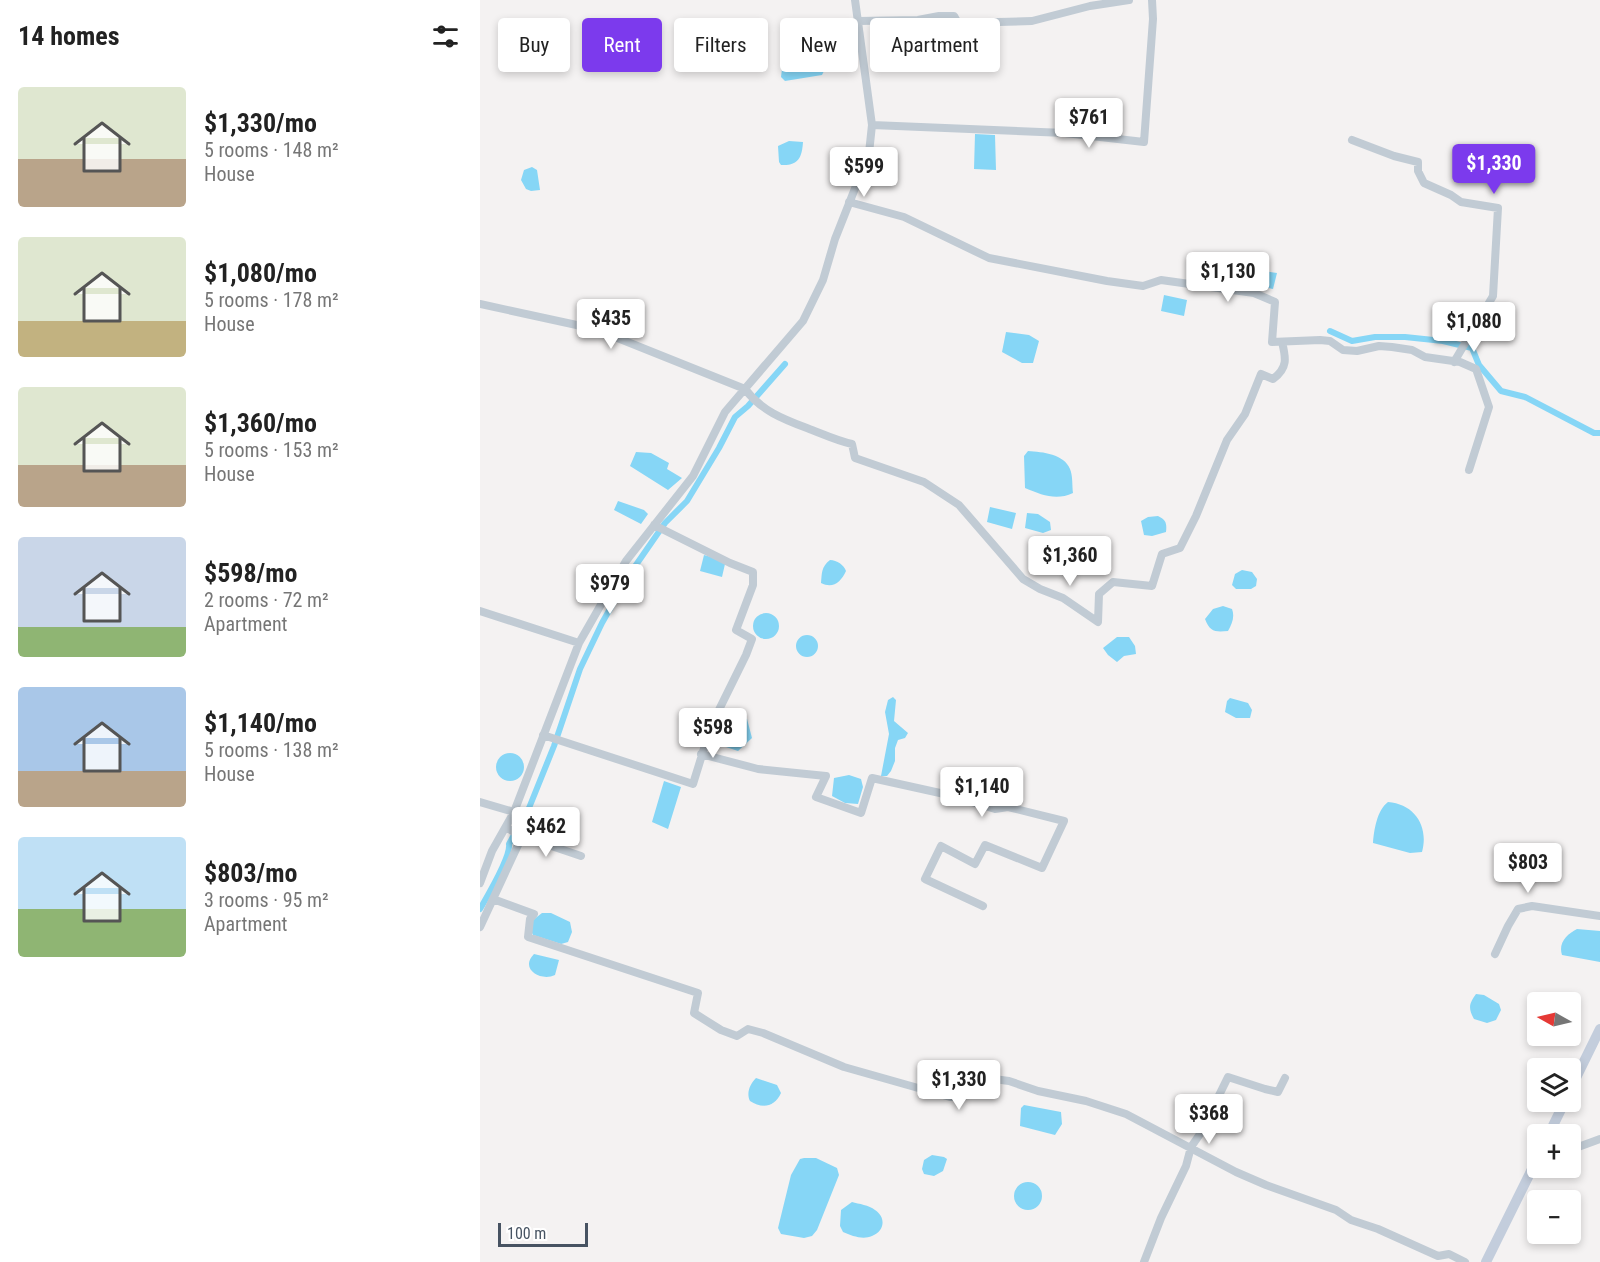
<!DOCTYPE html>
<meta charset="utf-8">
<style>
body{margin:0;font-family:"Roboto Condensed",sans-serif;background:#f6f6f6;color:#222;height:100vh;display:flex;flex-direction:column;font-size:22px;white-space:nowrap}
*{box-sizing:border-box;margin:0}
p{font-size:20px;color:#767676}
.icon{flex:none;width:33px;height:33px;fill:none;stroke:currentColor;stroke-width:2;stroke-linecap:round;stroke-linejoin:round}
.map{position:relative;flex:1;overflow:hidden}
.sheet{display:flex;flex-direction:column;background:#fff;width:480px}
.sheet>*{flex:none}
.top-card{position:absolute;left:18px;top:18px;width:570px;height:54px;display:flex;gap:12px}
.needle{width:39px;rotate:278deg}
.buttons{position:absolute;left:1047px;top:992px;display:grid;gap:12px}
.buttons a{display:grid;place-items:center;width:54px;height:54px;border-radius:6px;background:#fff;box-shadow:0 3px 9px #0003;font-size:30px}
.scale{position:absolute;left:18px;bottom:15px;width:90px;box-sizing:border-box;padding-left:6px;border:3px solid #475362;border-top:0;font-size:16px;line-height:21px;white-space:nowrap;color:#475362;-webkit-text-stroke:4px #fff;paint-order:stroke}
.price{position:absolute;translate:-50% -51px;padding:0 14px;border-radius:6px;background:#fff;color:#222;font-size:20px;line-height:39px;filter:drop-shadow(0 2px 3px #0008)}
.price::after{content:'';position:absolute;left:50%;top:36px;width:18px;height:14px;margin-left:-9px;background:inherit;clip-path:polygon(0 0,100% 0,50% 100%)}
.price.on{background:#7c3aed;color:#fff}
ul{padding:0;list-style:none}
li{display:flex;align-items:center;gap:18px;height:150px;padding:0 18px}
li span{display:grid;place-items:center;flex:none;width:168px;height:120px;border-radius:6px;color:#555}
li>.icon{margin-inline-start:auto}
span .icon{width:72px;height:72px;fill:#fffc;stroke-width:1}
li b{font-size:26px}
h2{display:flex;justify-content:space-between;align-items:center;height:72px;padding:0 18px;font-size:26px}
.pill{padding:0 21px;border-radius:6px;background:#fff;box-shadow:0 3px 9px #0003;font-size:21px;line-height:54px}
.pill.on{background:#7c3aed;color:#fff}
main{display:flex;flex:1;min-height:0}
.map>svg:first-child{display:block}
</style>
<main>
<section class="sheet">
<h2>14 homes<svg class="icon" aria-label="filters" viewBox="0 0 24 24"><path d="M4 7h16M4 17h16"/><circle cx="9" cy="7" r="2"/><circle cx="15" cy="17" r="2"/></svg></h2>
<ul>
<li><span style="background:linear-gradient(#dfe7d0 60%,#b9a48a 0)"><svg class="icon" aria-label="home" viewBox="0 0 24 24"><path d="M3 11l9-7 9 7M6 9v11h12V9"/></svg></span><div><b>$1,330/mo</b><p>5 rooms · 148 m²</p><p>House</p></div></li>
<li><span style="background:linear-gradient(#dfe7d0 70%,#c2b280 0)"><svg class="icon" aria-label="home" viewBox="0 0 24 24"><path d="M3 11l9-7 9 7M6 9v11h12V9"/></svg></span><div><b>$1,080/mo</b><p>5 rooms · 178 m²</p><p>House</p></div></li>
<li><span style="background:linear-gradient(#dfe7d0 65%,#b9a48a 0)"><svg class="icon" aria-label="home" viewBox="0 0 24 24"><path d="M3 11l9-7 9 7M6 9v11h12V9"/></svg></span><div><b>$1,360/mo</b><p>5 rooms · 153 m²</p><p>House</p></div></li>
<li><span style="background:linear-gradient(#c9d6e8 75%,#8fb573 0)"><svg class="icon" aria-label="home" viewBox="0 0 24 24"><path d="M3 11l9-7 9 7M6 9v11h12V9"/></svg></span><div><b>$598/mo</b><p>2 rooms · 72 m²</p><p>Apartment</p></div></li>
<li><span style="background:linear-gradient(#a9c7e8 70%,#b9a48a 0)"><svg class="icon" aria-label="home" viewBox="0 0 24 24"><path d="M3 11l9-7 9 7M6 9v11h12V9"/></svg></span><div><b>$1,140/mo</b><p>5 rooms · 138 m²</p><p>House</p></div></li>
<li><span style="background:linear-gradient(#bfe0f5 60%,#8fb573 0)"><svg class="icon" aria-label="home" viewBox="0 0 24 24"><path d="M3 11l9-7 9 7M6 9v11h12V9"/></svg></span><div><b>$803/mo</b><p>3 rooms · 95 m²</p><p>Apartment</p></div></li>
</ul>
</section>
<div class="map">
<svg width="1120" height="1262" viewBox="0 0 1120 1262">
<rect width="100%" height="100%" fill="#f4f2f2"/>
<!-- water -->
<path fill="#86d6f6" d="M335,44L339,47V56L344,71L342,75L305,81L301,77L302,69L308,67L324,69L330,48Z
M495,134L515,135L516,170L494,169Z
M309,141L323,142C322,158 318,166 301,165L299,162L298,146Z
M52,167L57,170L60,190L51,191L46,189L41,180L44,170Z
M755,267L797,273L793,289L753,281Z
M684,295L707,300L704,316L681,311Z
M526,332L549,335L559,341L553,363H542L522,352Z
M548,451C563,452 584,454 590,469C593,476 592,486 593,493C576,501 562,495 545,488L544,456Z
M156,452L171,453L189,463L187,469L202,478L188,490L150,466Z
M138,501L164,510L168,514L161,524L134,510Z
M510,507L536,513L532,529L507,522Z
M547,513L558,514L570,522L571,530L563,533L545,528Z
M678,516C686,520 687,523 686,532L672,536L664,535L661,521L668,517Z
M224,555L239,559L245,564L242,577L220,571Z
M350,560C357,560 364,565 366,571C361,582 353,589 341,583C342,573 341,567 350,560Z
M762,570L772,572L777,579L776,586L771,589H756L752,585L755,574Z
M743,606L752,609C755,617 752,624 748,631C735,632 730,632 725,619L733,609Z
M273 626a13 13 0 1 1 26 0a13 13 0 1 1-26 0Z
M316 646a11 11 0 1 1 22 0a11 11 0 1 1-22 0Z
M637,637H649L655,646L656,654L644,656L637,662L628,655L623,648Z
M413,697L416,700L414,721L428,733L425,738L418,740L415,748V761L411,771L407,776H401L409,734L405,712L408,700Z
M750,698L768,703L772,710L770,718H756L745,712L747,701Z
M249,714L267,719L272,738L258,751L240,745L235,727Z
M16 767a14 14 0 1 1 28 0a14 14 0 1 1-28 0Z
M369,775L381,779L383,787L378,804L365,803L352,796L354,778Z
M184,781L201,787L188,829L172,822Z
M908,802C935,804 949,827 942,852L930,853L893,843C894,830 897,810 908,802Z
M62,913H71L90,922L92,932L88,942L81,944L53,935L51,931L53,920Z
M1097,929L1120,931V962L1082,955C1078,943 1087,934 1097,929Z
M54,954L79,960L75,975C61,982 39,969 54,954Z
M996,994L1004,995L1019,1004L1021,1010L1016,1020L1007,1023L994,1019C988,1008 989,1004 996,994Z
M276,1078L297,1085L301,1093C295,1107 282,1109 270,1101C266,1093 270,1084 276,1078Z
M544,1105L581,1112L582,1124L575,1135L540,1126L541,1108Z
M452,1155L464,1157L467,1159L463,1171L454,1176L444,1174L442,1169L444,1160Z
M324,1158H336L357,1168L359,1175L337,1230L332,1236L324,1238L301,1234L298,1228L311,1175L320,1159Z
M534 1196a14 14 0 1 1 28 0a14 14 0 1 1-28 0Z
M372,1202C379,1204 389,1205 395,1210C406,1217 405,1231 392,1236C383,1240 372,1236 363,1232L360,1226L361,1210Z"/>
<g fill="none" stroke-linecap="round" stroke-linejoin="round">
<!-- canal -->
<path stroke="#86d6f6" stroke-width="6" d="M850,331L872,341L895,337H925L963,341L992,348L999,365L1021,391L1045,397L1114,433H1120
M0,909C7,897 31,856 29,844L49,808L74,746L100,669L122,623L149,575L185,523L207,501L239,448L255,417L268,406L305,364"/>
<!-- minor -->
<path stroke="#c1cbd4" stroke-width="8" d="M378,21L438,20L459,16H474L478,23L552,21L610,6L649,0
M392,125L585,133L664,142L673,19L672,0
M872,140L914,156L938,162V171L944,183L971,195L981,202L1018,208L1013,296L974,362
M369,202L424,217L509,258L627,281L663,286L681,280L774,293L795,302L792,342L840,340L850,341L863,350L877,351L899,346L912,347L932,350L945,357L980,362L996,369L1009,407L989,470
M0,304L115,329L265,389C282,412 306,420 332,430C345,435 358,441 372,444L375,458L444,482L479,505L543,579L560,589L583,598L618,622L619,594L633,582L672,586L682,554L700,548L716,516L747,440L765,414L781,374L793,379C808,368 806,358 802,342
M0,611L99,643
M63,735L213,784L231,726L266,655L272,639L256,630L273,585V572L250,563L174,525
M221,754L278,769L346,776L336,797L381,813L392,778L469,795L515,809L528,807L584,821L562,868L505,845L495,864L461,846L445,879L503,906
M0,802L34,812
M26,827L39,835L101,856
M0,883L12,851L34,812L99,643L146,561L213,476L245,412L323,321L343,280L355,239L389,153L392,125L375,0
M13,899L54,914L50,919L48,937L218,993L214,1013L241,1030L257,1036L268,1029L283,1033L364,1067L470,1097C486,1098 496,1090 506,1078L529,1081L558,1091L606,1101L646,1114L756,1172L786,1185L856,1210L871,1220L898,1229L958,1256L969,1254L985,1262
M0,927L38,845L39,835
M1015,954L1028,926L1038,909L1052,906L1120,916
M1090,1150L1120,1139
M664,1262L681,1218L706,1166L711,1147L720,1134L748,1077L785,1089L798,1092L805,1078"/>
<!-- secondary -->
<path stroke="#c3cddc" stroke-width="10" d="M1090,1090L1120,1029
M1069,1134L1085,1101
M1006,1262L1058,1157"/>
</g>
</svg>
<div class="buttons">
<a><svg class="needle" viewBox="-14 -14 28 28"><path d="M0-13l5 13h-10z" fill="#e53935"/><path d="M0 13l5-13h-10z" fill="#767676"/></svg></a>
<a><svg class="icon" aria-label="layers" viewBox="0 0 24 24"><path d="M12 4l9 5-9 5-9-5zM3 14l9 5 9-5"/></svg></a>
<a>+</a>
<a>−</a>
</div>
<div class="scale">100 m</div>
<b class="price" style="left:609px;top:149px">$761</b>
<b class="price on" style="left:1014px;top:195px">$1,330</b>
<b class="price" style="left:384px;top:198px">$599</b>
<b class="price" style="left:748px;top:303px">$1,130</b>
<b class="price" style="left:131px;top:350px">$435</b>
<b class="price" style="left:994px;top:353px">$1,080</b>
<b class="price" style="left:590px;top:587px">$1,360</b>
<b class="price" style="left:130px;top:615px">$979</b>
<b class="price" style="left:233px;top:759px">$598</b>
<b class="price" style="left:502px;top:818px">$1,140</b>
<b class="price" style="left:66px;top:858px">$462</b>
<b class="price" style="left:1048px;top:894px">$803</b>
<b class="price" style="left:479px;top:1111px">$1,330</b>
<b class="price" style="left:729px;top:1145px">$368</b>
<div class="top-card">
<a class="pill">Buy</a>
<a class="pill on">Rent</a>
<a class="pill">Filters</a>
<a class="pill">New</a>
<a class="pill">Apartment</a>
</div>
</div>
</main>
